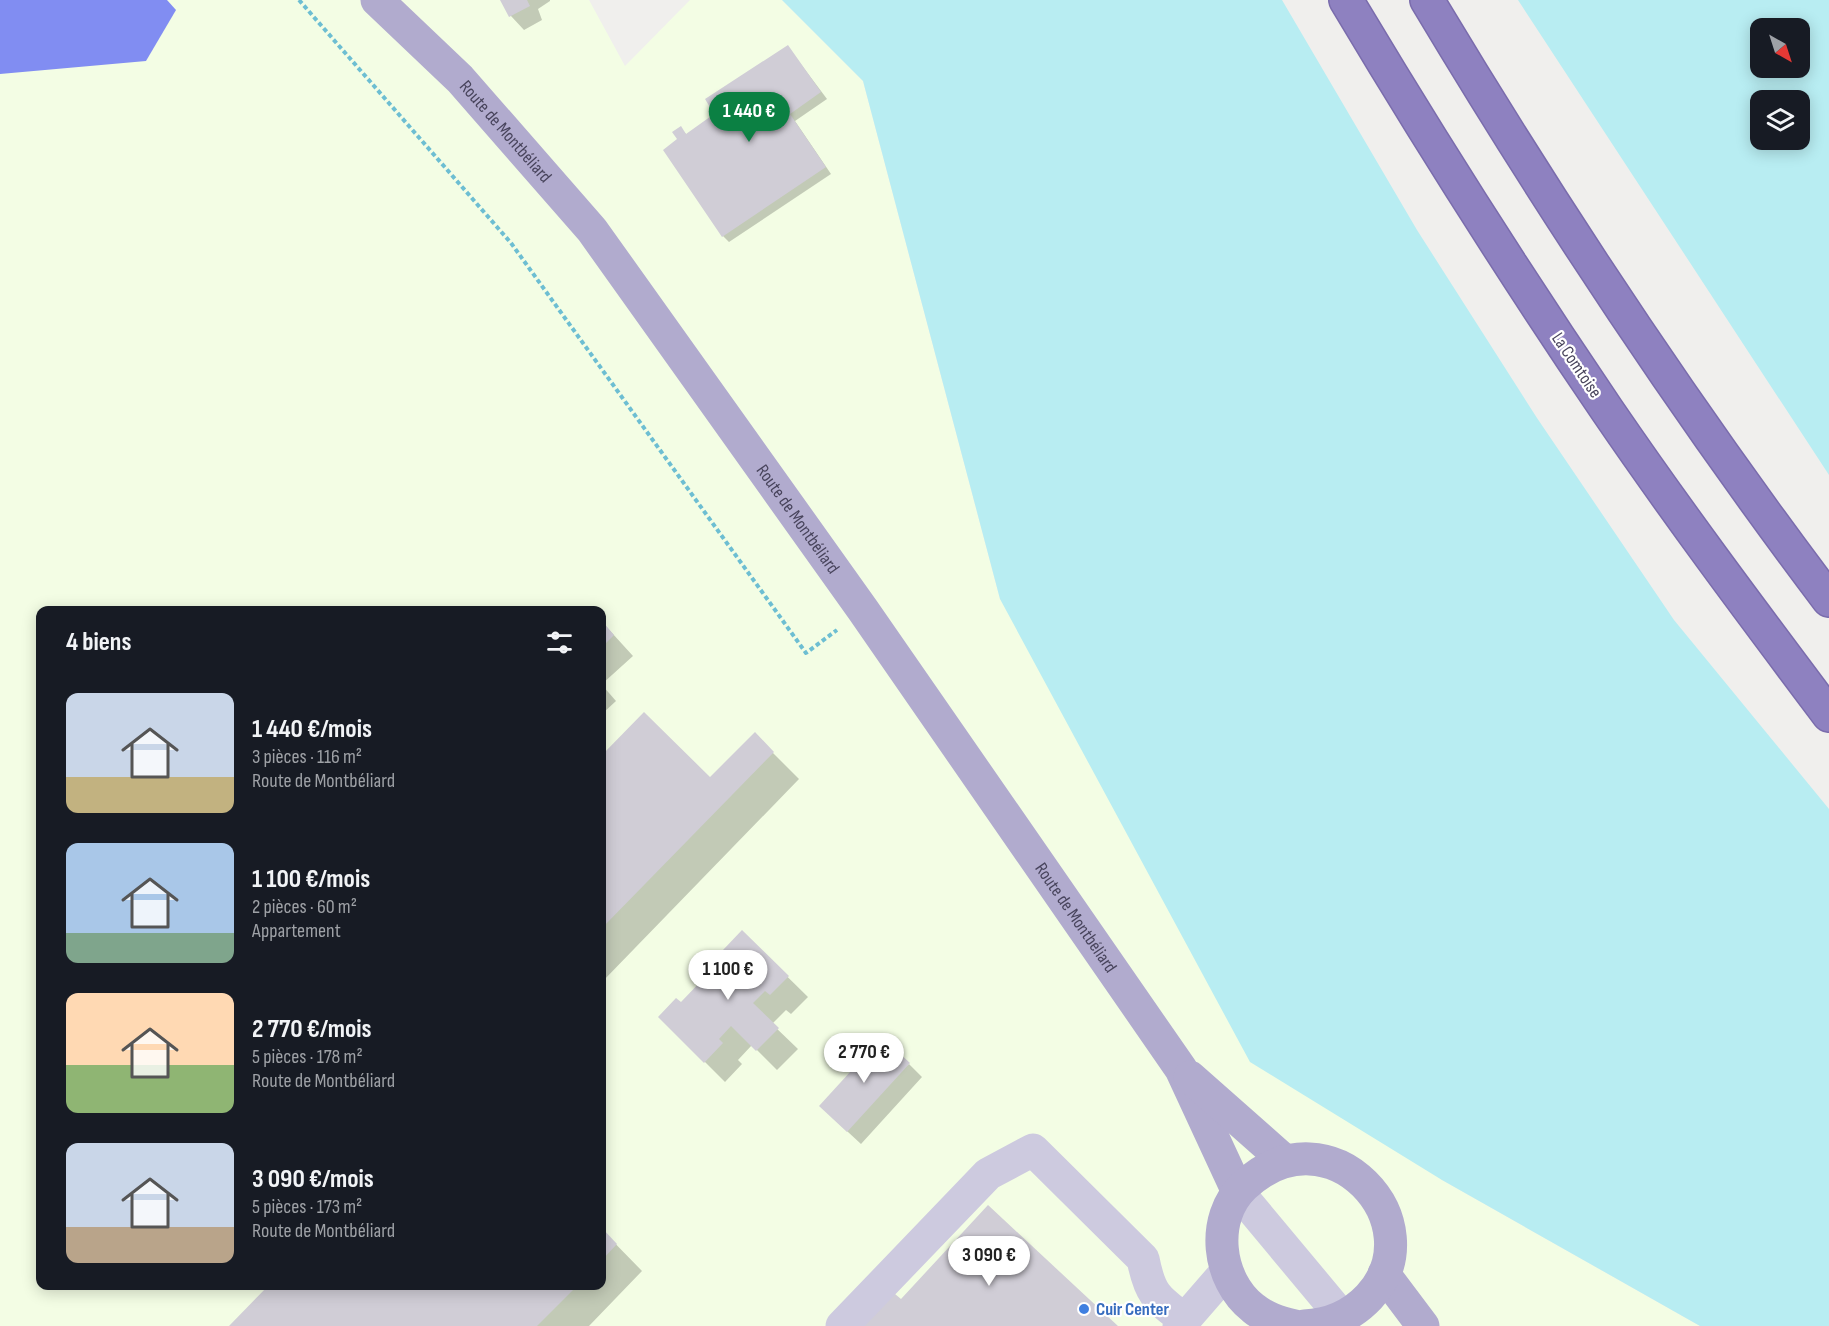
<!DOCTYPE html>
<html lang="fr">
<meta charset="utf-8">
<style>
body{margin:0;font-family:"Sofia Sans Condensed",sans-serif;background:#20242c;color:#f1f3f6;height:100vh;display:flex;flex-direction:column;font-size:22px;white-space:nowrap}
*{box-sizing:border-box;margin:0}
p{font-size:20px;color:#9ea1a6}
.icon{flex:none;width:33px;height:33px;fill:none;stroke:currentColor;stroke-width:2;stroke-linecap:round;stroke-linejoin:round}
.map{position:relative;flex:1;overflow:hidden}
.side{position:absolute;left:36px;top:606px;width:570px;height:684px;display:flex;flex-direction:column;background:#171b24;border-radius:12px;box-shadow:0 3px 15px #0003}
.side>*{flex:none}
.needle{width:39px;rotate:141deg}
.tools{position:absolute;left:1750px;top:18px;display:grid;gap:12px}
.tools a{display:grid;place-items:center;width:60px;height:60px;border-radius:12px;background:#171b24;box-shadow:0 3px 15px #0003;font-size:30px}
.price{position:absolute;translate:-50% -51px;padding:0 14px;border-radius:21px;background:#fff;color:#222;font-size:20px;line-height:39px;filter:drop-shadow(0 2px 3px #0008)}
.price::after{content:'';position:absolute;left:50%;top:36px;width:18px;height:14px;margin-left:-9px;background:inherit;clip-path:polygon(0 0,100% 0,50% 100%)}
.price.active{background:#0b8043;color:#fff}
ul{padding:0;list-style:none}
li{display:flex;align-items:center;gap:18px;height:150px;padding:0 30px}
li span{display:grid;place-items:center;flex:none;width:168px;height:120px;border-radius:12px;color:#555}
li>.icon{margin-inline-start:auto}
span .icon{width:72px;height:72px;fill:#fffc;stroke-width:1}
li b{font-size:26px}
h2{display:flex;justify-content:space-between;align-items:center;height:72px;padding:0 30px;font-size:26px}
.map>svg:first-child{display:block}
</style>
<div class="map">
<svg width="1829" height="1326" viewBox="0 0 1829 1326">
<rect width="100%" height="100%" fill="#f0efed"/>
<!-- commercial -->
<path fill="#f3fde4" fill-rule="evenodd" d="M0,0H589L625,66L690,0H782L863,81L1000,599L1442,1180L1700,1326H0ZM40,610H602V1286H40Z"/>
<!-- green -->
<path fill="#b8edf2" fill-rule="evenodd" d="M782,0H1282L1417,230L1537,418L1674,620L1829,809V1326H1700L1442,1180L1250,1062L1000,599L863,81Z
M1518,0H1829V475ZM1800,28V68H1761V28ZM1800,100V140H1761V100Z"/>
<!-- water -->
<path fill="#818df2" d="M0,0H167L176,10L146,61L0,74Z"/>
<!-- shadow -->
<path fill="#0003" d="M502,0H550V1L538,9L542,20L524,30L511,16Z
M788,47L827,99L795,121L831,174L729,242L723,236L679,140L680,128L687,135L716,115Z
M602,622L633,656L602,684Z
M602,685L616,701L602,714Z
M644,714L710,779L755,735L799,779L602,982V757Z
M742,932L808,997L791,1014L786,1010L772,1024L798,1049L777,1070L752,1045L738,1060L742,1064L725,1082L660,1017L681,1004L729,954Z
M909,1064L922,1077L861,1144L835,1120Z
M602,1230L642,1271L589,1326H231L271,1286H602Z"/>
<!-- building -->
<path fill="#d0cdd6" d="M500,0H527L530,6L509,17Z
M788,45L821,92L790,114L826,167L722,237L663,150L677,139L672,132L681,126L686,134L714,114L705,99Z
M602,621L614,635L602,647Z
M644,712L710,777L755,732L774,752L602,928V755Z
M742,930L789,976L770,995L765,991L753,1003L779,1028L756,1051L731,1026L719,1039L723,1043L704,1063L658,1017L676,998L681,1002L727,954L723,950Z
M882,1037L910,1063L847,1132L819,1106Z
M988,1205L1118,1326H855L889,1289L901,1299Z
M602,1228L617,1244L602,1260Z
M268,1286H577L537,1326H229Z"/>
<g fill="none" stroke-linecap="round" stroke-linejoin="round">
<!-- highway casing -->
<g stroke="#7a6cac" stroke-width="36">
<path id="highway" d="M1346,0C1429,139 1516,276 1607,410C1678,514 1754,615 1829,715
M1427,0C1551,207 1684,408 1829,600"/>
</g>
<!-- path -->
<path stroke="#6dbed2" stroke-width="4" stroke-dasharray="4.5 3" stroke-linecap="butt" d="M299,0L511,243L806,653L837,630"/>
<!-- minor -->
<path stroke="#cdcadf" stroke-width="33" d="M1238,1192L1343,1318
M842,1326L988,1174L1033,1150L1143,1259C1150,1295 1157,1299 1185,1320
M1179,1326L1226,1272"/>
<!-- major -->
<g stroke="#b1abce" stroke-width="33">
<path id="s1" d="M377,0L460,79L592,230L863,610L1181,1069L1238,1192"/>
<path d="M1190,1077L1285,1161"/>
<path d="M1384,1274L1423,1326"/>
<path d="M1295,1326C1279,1322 1265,1318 1253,1308C1217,1280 1210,1218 1244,1186C1330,1105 1437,1224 1369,1297C1351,1316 1330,1325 1304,1326"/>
</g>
<!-- highway -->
<use href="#highway" stroke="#8e81c0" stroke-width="33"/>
</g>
<!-- markers -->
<circle fill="#3f7fe0" stroke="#fff" stroke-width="2" cx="1084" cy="1309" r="6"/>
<g text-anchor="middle" stroke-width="4.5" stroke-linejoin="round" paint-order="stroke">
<!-- street labels -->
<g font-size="18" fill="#48445c" stroke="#fff">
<text dy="6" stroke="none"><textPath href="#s1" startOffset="184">Route de Montbéliard</textPath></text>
<text transform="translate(1577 365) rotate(56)" y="6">La Comtoise</text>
<text dy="6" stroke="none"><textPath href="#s1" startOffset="670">Route de Montbéliard</textPath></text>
<text dy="6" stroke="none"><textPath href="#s1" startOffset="1156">Route de Montbéliard</textPath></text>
</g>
<!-- shop labels -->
<g font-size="18" font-weight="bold" fill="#366cbe" stroke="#fff" text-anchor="start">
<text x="1096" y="1315">Cuir Center</text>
</g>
</g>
</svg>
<div class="tools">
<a><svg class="needle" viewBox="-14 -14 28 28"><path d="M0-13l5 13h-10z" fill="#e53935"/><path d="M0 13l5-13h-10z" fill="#9ea1a6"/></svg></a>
<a><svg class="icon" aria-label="layers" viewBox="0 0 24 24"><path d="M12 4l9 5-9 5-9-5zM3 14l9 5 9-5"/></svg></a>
</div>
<b class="price active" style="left:749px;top:143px">1 440 €</b>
<b class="price" style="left:728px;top:1001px">1 100 €</b>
<b class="price" style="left:864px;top:1084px">2 770 €</b>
<b class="price" style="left:989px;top:1287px">3 090 €</b>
<section class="side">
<h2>4 biens<svg class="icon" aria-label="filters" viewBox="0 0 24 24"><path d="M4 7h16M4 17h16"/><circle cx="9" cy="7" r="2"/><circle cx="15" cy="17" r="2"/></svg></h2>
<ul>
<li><span style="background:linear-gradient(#c9d6e8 70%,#c2b280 0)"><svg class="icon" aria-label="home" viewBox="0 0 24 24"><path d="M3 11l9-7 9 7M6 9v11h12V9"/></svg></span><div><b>1 440 €/mois</b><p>3 pièces · 116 m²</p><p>Route de Montbéliard</p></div></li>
<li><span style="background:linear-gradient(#a9c7e8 75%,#7fa58c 0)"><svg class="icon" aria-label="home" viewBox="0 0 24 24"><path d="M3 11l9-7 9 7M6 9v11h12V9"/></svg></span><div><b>1 100 €/mois</b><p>2 pièces · 60 m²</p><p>Appartement</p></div></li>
<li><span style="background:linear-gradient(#ffd9b3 60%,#8fb573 0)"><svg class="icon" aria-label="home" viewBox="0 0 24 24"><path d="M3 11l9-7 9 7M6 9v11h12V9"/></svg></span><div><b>2 770 €/mois</b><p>5 pièces · 178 m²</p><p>Route de Montbéliard</p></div></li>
<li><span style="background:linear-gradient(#c9d6e8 70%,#b9a48a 0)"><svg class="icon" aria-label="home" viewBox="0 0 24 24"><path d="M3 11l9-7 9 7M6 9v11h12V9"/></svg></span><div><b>3 090 €/mois</b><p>5 pièces · 173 m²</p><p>Route de Montbéliard</p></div></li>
</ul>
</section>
</div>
